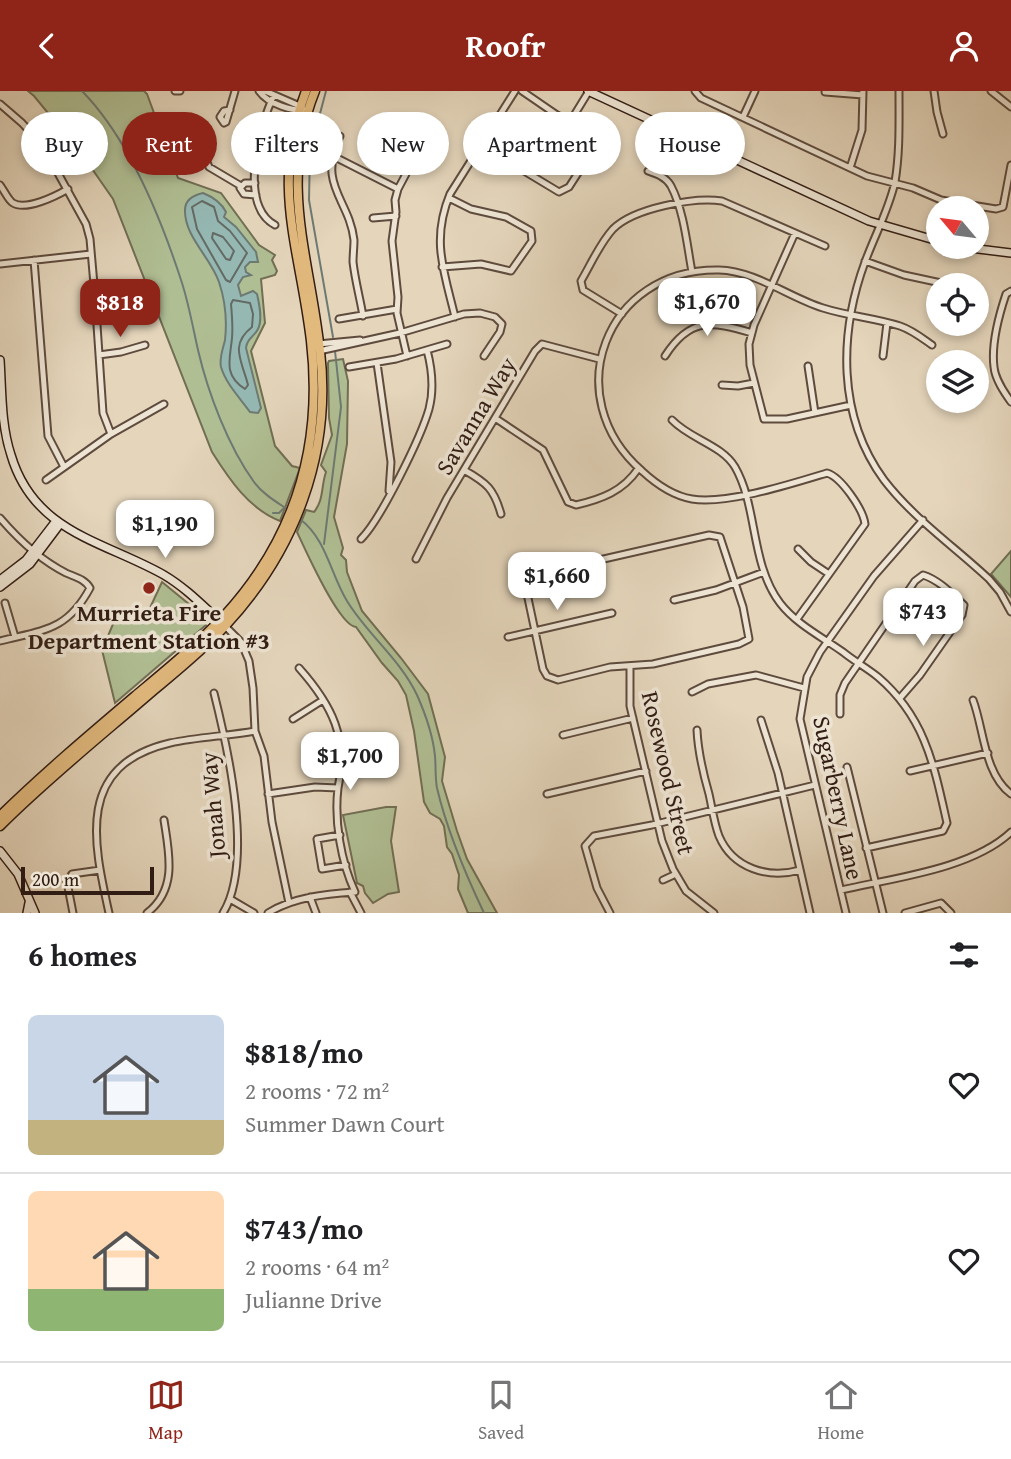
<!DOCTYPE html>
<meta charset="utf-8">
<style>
body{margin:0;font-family:"Gentium Book Plus",serif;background:#f2f2f2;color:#202124;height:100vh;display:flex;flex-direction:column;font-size:26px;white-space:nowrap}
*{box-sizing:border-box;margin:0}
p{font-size:23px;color:#757577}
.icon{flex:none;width:38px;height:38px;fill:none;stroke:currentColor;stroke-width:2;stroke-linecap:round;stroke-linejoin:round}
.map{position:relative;height:822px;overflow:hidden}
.drawer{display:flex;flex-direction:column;background:#fff;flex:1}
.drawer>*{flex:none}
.hud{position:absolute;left:21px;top:21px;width:970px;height:63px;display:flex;gap:14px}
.needle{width:46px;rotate:299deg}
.fabs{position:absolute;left:926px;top:105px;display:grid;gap:14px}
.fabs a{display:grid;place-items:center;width:63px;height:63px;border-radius:50%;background:#fff;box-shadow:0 4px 10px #0003;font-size:35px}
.scale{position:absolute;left:21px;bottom:18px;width:133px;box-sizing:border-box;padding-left:7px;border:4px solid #321d14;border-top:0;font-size:19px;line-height:24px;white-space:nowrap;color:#321d14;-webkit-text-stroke:5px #ede4d3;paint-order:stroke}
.price{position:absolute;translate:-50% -60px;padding:0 16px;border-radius:14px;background:#fff;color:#222;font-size:23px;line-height:46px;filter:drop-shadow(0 2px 4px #0008)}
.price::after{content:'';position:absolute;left:50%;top:42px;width:21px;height:16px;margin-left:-10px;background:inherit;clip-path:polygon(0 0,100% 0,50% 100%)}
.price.active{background:#8f2418;color:#fff}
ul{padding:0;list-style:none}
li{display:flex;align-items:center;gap:21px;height:175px;padding:0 28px}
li+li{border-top:2px solid #e0e0e0}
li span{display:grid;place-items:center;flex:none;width:196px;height:140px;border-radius:10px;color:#555}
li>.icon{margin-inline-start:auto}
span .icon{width:84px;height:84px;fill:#fffc;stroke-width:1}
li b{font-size:30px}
h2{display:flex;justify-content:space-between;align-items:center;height:84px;padding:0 28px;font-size:30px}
.chip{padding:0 24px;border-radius:32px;background:#fff;box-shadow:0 4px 10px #0003;font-size:24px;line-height:63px}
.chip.active{background:#8f2418;color:#fff}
header{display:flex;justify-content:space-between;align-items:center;height:91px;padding:0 28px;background:#8f2418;color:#fff;font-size:32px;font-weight:700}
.tab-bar{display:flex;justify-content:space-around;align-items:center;height:98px;border-top:2px solid #e0e0e0;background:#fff;font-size:19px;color:#757577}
.tab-bar a{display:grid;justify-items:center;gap:4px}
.tab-bar .active{color:#8f2418}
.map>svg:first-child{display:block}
</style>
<header><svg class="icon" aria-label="back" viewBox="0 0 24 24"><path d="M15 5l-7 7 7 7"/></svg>Roofr<svg class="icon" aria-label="person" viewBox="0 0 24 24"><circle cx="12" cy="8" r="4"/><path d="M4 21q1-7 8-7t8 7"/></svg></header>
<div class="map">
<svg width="1011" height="822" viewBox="0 0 1011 822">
<rect width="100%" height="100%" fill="#e4d5bb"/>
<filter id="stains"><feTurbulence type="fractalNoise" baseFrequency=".00286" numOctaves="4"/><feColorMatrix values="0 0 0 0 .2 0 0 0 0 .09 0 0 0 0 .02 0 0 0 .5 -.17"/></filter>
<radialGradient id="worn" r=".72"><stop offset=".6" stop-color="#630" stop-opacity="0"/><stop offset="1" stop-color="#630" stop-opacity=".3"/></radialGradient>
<!-- green -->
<path fill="#b0be93" stroke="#716e54" stroke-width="2" d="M28,0H144L147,3L178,87L221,102L259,154L275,164L272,169L277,180L275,184L261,188L265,232L251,260L275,355L292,375L300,377L280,430C249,418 229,388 212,361L113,108L81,62L34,5Z
M343,268L348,290L347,353L334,426L343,457L341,464L346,469L347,481L362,520L401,567L428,603L445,666L442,690L457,740L467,768L497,822H468L458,798L459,784L452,763L447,756L444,735L440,728L430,722L424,711L414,640L406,604L398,590L382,572L356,536C339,535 305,458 297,441L306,419L314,421C324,409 321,395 326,381L321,374L332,344L329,327L328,272L329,270Z
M1011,460V506L991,483Z
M162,491L206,527V534L115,612L102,559L116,526L122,528L149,519Z
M386,716H396L391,750L399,801L388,803L373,812L365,802L363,795L357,792L343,724Z"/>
<!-- water -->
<path fill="#95b8b3" stroke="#6d7a73" stroke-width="2" d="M203,102C213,106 221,111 226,121L224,126L236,136L256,161L258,171H250L245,176L246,181L251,184L243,186L238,194L241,205L253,200L257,203C259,212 263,228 258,238C254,246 247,247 246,257L261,317L258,322L250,321C240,307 226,293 221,276C219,267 223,258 225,249C227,231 225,209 219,191C211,167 184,145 185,119C185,108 194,104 203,102Z"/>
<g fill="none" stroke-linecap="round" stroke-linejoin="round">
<!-- shore -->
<path stroke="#646a64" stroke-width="2" d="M202,110L214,116L218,130L230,140L247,162L230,191L226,189L197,138L192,116Z
M213,142L223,146L234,160L230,169L226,168L212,147Z
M233,209L250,212L253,223L252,236C229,254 242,270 248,294L245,298C223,284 230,268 232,247C233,236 232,224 231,213Z"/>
<!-- stream -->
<path stroke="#6d7a73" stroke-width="2" d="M82,0C130,49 161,127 182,192C189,214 193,237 198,259C208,302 228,355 254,391C263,403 275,410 287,418
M326,0L310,60L309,109L333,246
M273,422H279L284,417
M300,428C327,449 330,482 347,510C367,543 400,568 417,604C425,622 433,645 435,665C436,676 435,687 437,697C447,740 465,782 484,822
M324,453L341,316L335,260"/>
<!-- street casing -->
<g stroke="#5e4b3e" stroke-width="9">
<path id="street" d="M175,0H180
M259,0C268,13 293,21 308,19
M265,0L302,16
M695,0L701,7L867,85L913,97L941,109L996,118L1003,116L1011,74
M899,0C899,30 900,61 895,91C889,118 875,144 865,171C839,242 837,325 884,389C913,427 955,456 989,488L1000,501L1011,521
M934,0L937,21L943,43
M991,0L1011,16
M825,1L863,4
M274,4C259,35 238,114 275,134
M0,13L22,32L43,55L86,133L90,148L95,205L103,322L111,343
M230,19L224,20L220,26L224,32L226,31L235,0
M743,26L755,0
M570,31L589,0
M340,45C317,95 349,107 354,149C354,156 353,164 353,171C355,189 360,207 363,225
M481,54L559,101L569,96L596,54L595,46L557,24L522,0
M202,60L209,76L241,95
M333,65L398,98
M850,77L862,39L863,0
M522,78L538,52
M648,80C657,83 666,86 671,95C684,120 687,154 692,181
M255,92H245L240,97L244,103L256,104
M0,94C4,99 8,109 13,112C26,120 56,105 68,98
M373,127L396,125
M795,142L754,234L749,253L750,274L764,328H787L851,314
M34,169L48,345L64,376
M865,170L904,184L941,192
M0,173L91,163
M442,176L481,173L511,180L532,150L531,140L506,126L471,118L449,107
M1011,200L1006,203C999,224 991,253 994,276C995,288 1004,301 1011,311
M95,205L115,202L128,196
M622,223L583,199L581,190C591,173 600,152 613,138C634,117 694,106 722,110L825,155
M455,226C444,180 431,149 450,103L515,0
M339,228L397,218
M318,253L360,249
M319,260L400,242L464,223L480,222L495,226L502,233L500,241L484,265
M99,264L121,261L145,254
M407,265L397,222L398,206L392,150L396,121L395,109L398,98L407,81
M665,265C690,226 711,230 752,242
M883,265L887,232
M377,272L391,371L389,400
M808,275L815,322
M349,276L396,268L447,253
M722,294L738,295L754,292
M495,327L543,359L568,411L576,414C602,408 623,400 638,378
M672,329C690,348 722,354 735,376C758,416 750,472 780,512C796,533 822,546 843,561C854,570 867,577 878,586C925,626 934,674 947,732L943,740L866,757
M464,379C487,392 494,398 501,423
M46,389L111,343L164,313
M0,427C18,448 42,470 66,482C75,486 85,488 90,497C67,540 43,539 0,550
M709,444L720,446L743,516L749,548L739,553L653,573L610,576L558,589L547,585L543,578L525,493L529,485Z
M361,448C381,428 421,346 429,318C434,299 432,278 427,259
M798,458L811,471L829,483
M416,468L447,407L535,260L542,253L599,268
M674,509L716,499L764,481
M5,512L15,546
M797,528L865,433C863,418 841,386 827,382C794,392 726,414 692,408C674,405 655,392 642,380C557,306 605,177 719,179C756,180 788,206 823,217C848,225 875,227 900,235C912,239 922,247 932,254
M225,535L241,551L249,570L253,597L255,640L264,665L272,731L289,812
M508,546L612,522
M630,575V615L662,750L673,778L686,800L714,822
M299,577C332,614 349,648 338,697
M692,601L708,593L756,584L804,597
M214,602C228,658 254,771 223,822
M973,609C984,638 984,683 1011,703
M840,623V604L845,592L915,490L923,484C939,489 952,503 964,514L962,524L920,584L900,607
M293,628L323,609
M761,629L778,682L810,822
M697,639C698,661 703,682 709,703C712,716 714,732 719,745C733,778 769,788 800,779
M563,644L633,627
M847,676L883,822
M910,680L988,662
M547,703L646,680
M340,744L317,748L322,778L346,774
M663,789L676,783
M841,799C893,787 972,778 1011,741
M350,801L361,822
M310,806L316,822
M230,808L254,822
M73,822L67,791L72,783L100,779
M109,822C93,750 76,674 170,652C198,646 227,645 255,640
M147,822C178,798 169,762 164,729
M268,822C294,806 325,803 355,801C341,771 334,730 338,697L315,696L268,703
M610,822L597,797L585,755L594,745L652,734L815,694
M846,822L800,628L807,586L820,561L874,485L923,429
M905,822L941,812L951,822"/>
</g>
<!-- secondary casing -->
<g stroke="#321d14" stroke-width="10">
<path id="secondary" d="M588,0L869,130L938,150
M962,156L1011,162
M0,269C2,300 1,334 11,364C34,442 104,450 164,484C186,497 203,515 222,532
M0,489L26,469L56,430
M0,496L30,473L60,433
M0,760L18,783L35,822
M27,822L29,812"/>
</g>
<!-- primary casing -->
<g stroke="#321d14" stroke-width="11">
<path id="primary" d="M0,725C43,683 89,644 135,605C166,579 198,553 225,524C296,446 323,353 311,250C300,156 270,95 306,0
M0,735C48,687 102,644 154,599C178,579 204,558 225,535C295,460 332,363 320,260C310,167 278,92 315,0"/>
</g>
<!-- street -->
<use href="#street" stroke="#ede4d3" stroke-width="5"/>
<!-- secondary -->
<use href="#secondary" stroke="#ede4d3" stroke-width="7"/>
<!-- primary -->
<use href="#primary" stroke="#e2ba7e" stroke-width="8"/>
</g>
<!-- markers -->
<circle fill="#8f2418" stroke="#ede4d3" stroke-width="2.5" cx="149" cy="497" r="7"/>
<g text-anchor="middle" stroke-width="7" stroke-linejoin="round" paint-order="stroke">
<!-- street labels -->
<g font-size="24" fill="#321d14" stroke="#ede4d3">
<text transform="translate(476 325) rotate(-59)" y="8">Savanna Way</text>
<text transform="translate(668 682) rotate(77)" y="8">Rosewood Street</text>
<text transform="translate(838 707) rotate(78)" y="8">Sugarberry Lane</text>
<text transform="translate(213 714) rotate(-95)" y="8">Jonah Way</text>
</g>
<!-- poi labels -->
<g font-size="24" font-weight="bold" fill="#321d14" stroke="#ede4d3">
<text x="149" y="530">Murrieta Fire<tspan x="149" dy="28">Department Station #3</tspan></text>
</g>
</g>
<rect width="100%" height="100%" filter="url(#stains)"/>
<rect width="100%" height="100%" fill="url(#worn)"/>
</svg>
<div class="fabs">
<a><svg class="needle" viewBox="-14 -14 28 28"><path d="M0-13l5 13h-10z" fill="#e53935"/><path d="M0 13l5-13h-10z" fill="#757577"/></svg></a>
<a><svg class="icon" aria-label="locate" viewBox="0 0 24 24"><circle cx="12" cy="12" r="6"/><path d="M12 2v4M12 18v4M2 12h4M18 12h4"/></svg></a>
<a><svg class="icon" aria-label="layers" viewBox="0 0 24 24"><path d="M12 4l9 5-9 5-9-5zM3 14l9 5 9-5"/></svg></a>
</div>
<div class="scale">200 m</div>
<b class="price" style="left:707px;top:247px">$1,670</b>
<b class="price active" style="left:120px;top:248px">$818</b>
<b class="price" style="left:165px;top:469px">$1,190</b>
<b class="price" style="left:557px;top:521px">$1,660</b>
<b class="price" style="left:923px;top:557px">$743</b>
<b class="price" style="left:350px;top:701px">$1,700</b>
<div class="hud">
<a class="chip">Buy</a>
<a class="chip active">Rent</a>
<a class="chip">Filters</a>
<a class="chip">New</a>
<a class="chip">Apartment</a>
<a class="chip">House</a>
</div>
</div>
<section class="drawer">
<h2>6 homes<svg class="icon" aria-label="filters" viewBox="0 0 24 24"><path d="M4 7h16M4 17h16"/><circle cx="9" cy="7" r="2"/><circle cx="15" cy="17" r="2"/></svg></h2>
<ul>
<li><span style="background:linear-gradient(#c9d6e8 75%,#c2b280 0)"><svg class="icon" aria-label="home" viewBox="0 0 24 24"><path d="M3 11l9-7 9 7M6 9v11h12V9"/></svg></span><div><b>$818/mo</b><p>2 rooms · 72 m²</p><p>Summer Dawn Court</p></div><svg class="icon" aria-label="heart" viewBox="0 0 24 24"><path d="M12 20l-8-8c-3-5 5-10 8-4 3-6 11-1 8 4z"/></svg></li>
<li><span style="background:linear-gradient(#ffd9b3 70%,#8fb573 0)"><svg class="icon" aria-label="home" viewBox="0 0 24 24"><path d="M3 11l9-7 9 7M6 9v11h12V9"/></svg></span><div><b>$743/mo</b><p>2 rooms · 64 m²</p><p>Julianne Drive</p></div><svg class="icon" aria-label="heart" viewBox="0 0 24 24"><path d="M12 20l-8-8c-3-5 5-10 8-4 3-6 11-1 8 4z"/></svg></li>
</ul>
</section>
<nav class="tab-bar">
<a class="active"><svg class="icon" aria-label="map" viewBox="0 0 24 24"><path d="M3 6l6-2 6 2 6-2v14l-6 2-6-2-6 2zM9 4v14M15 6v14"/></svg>Map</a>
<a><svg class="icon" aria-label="saved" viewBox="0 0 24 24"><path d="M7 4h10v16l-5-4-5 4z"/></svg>Saved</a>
<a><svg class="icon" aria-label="home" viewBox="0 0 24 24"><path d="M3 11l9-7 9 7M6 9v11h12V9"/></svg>Home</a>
</nav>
